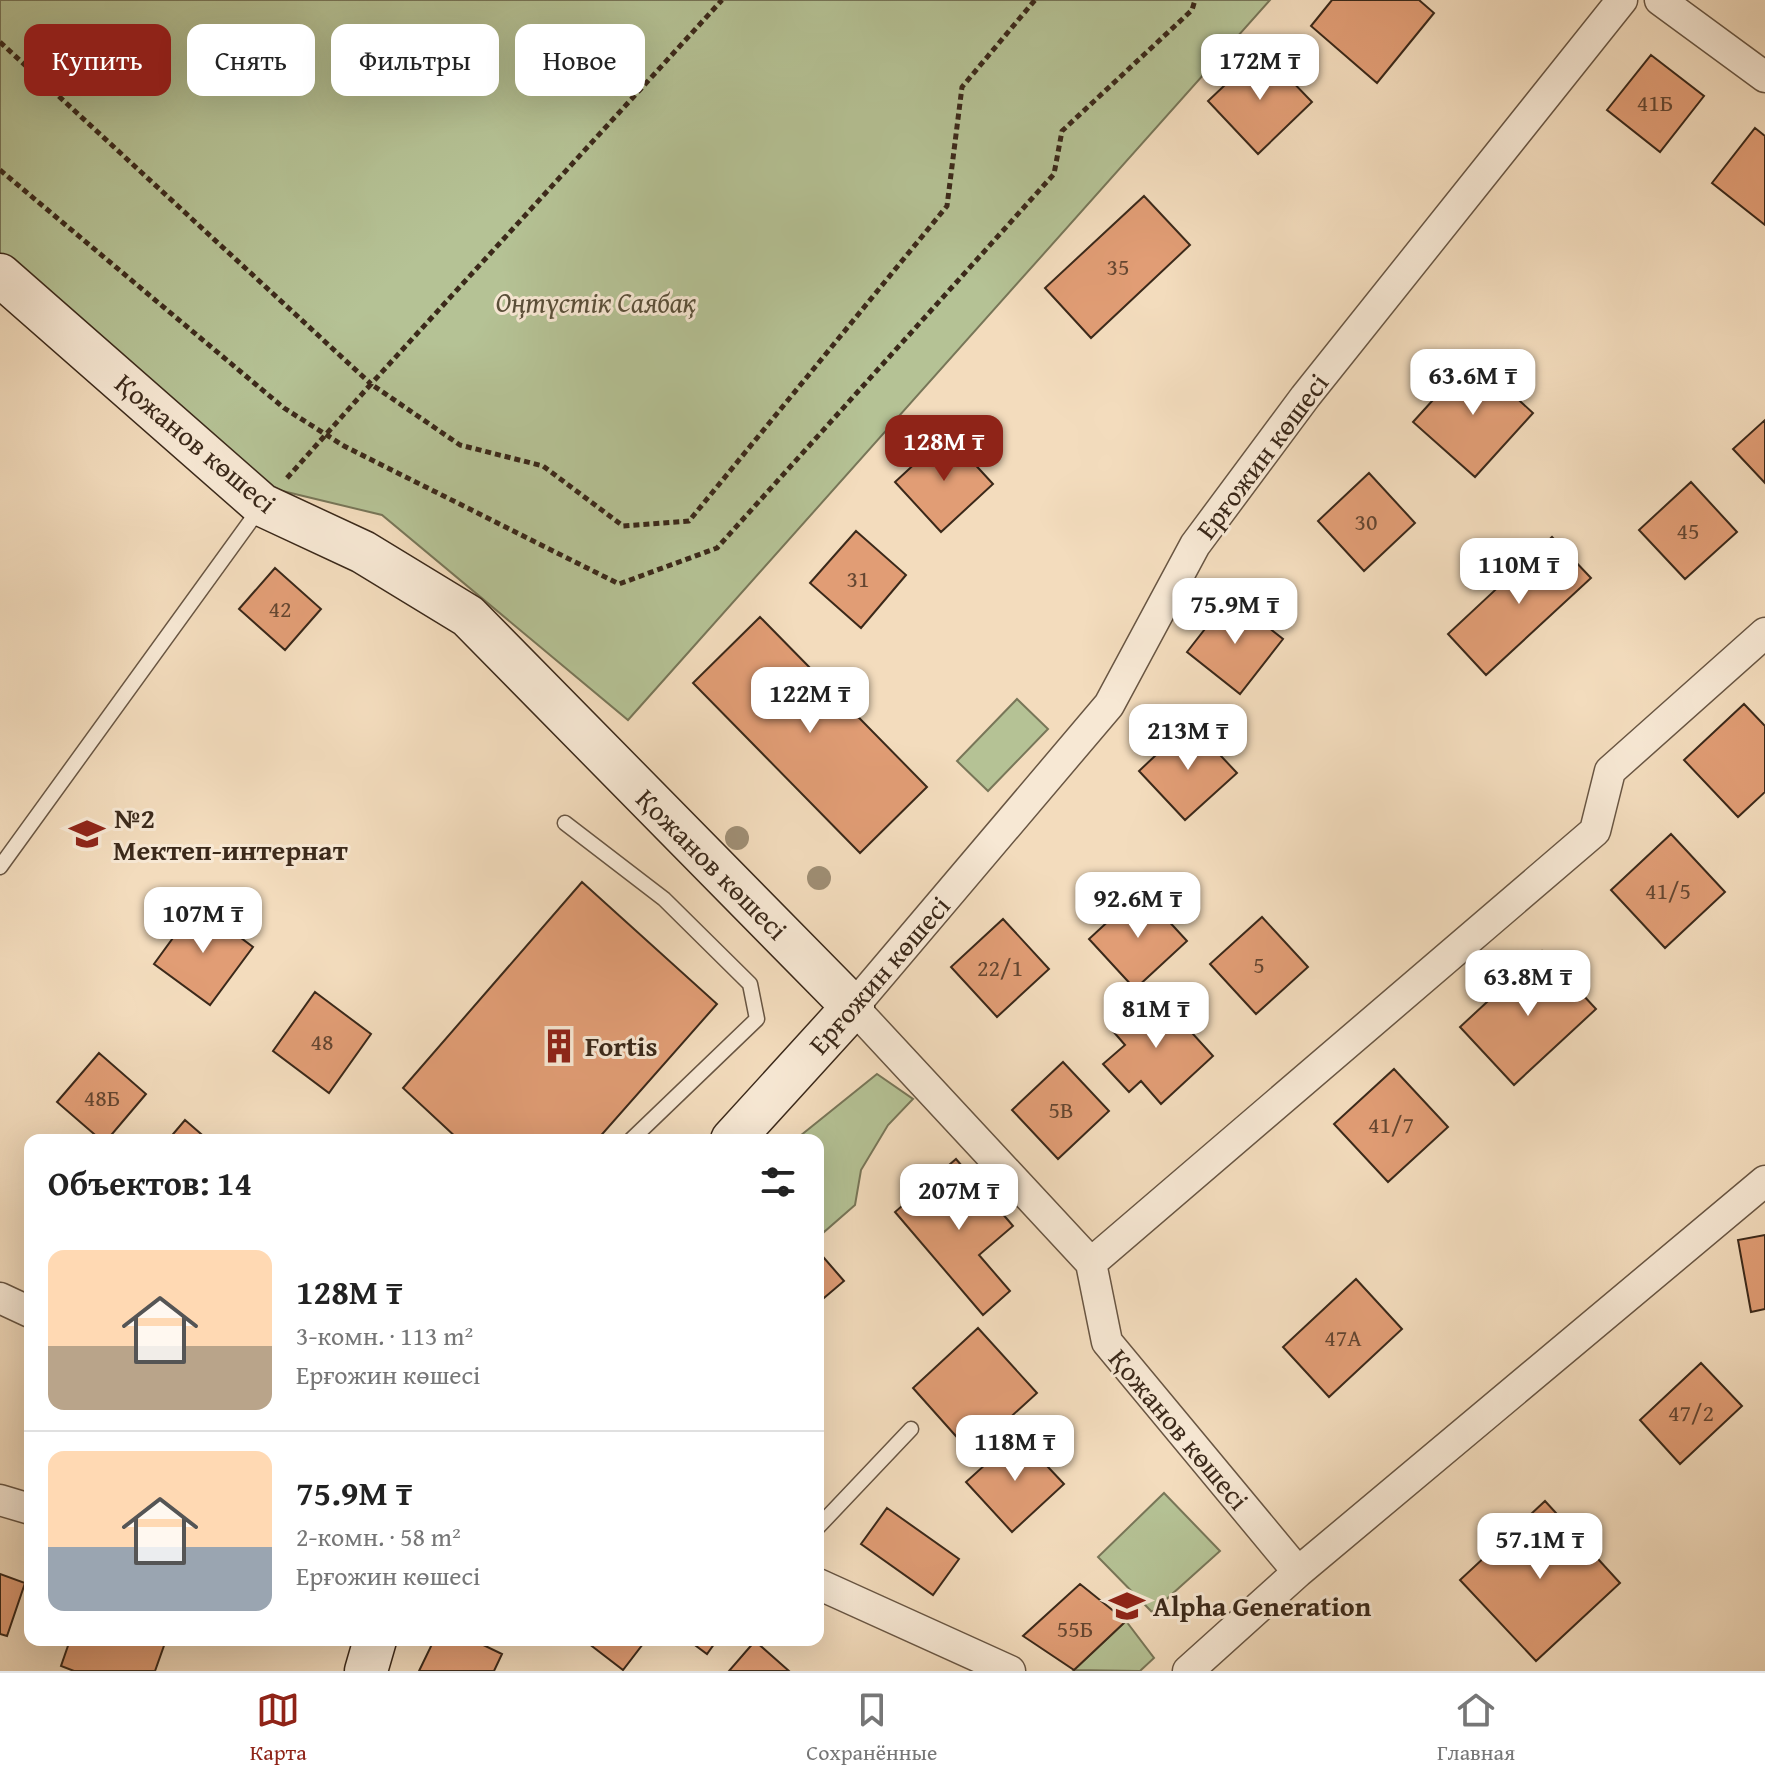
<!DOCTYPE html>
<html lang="ru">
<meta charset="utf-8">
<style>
body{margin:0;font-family:"Gentium Book Plus",serif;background:#f2f2f2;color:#222;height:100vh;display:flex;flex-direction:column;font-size:30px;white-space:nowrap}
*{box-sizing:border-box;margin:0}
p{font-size:26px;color:#767676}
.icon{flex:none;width:44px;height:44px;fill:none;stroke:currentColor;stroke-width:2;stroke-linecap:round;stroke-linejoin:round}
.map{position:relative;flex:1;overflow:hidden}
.sheet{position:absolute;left:24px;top:1134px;width:800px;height:512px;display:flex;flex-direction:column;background:#fff;border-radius:16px;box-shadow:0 8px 32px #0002}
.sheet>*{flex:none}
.banner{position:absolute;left:24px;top:24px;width:800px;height:72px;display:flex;gap:16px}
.price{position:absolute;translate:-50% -68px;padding:0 18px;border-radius:16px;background:#fff;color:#222;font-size:26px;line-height:52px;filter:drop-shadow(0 2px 4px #0008)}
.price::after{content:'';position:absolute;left:50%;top:48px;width:24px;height:18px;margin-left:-12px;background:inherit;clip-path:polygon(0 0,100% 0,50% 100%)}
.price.on{background:#8f2418;color:#fff}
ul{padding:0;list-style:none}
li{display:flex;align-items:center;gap:24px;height:200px;padding:0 24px}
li+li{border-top:2px solid #e0e0e0}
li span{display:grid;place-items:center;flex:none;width:224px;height:160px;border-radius:16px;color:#555}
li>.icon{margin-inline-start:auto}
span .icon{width:96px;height:96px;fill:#fffc;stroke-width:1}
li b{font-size:34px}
h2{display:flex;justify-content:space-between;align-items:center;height:96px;padding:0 24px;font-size:34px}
.pill{padding:0 28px;border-radius:16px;background:#fff;box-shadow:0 8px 32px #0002;font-size:28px;line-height:72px}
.pill.on{background:#8f2418;color:#fff}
.tab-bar{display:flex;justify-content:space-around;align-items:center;height:112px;border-top:2px solid #e0e0e0;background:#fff;font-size:22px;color:#767676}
.tab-bar a{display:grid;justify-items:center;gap:4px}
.tab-bar .on{color:#8f2418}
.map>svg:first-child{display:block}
</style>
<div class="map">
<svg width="1765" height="1671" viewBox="0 0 1765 1671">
<rect width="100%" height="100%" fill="#f3dcbd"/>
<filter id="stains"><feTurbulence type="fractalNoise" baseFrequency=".0025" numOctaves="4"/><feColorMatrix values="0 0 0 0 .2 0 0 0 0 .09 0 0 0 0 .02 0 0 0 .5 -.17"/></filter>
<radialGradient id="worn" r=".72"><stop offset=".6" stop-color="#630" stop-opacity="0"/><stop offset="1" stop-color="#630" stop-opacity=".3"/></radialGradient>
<!-- green -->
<path fill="#b5c295" stroke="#787658" stroke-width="2" d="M0,0H1270L628,720L382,515L266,487L0,253Z
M1017,699L1048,729L988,791L957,761Z
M877,1074L913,1099L888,1125L861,1170L855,1205L824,1232L818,1219V1140H795Z
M1164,1493L1220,1551L1152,1612L1098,1557Z
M1126,1621L1154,1658L1140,1671L1074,1670Z"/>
<!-- building -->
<path fill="#e19d75" stroke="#3b291a" stroke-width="2" d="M1332,0H1419L1434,13L1377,83L1311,26Z
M1262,50L1312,102L1258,154L1208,101Z
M1651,55L1704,96L1660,152L1607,110Z
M1755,128L1765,136V225L1712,183Z
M1144,196L1190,245L1091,338L1045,288Z
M1472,357L1533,413L1475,477L1413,422Z
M1765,420V483L1733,449Z
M947,434L993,484L941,532L895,482Z
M1369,473L1415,523L1364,571L1318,521Z
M1691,482L1737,532L1685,579L1639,530Z
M856,531L906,575L861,628L810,583Z
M1552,537L1591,578L1486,675L1448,634Z
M275,568L321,609L285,650L239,609Z
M1230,597L1283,639L1240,694L1187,652Z
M760,617L927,787L860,853L693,683Z
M1744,704L1765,726V792L1738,817L1684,760Z
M1190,723L1237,773L1185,820L1139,771Z
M1671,834L1725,892L1665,948L1611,890Z
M582,882L717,1004L597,1140H459L403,1088Z
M1141,891L1187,941L1135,989L1089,939Z
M197,905L253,947L210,1005L154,964Z
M1262,917L1308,967L1256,1014L1210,964Z
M1003,919L1049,969L997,1017L951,967Z
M1542,951L1596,1009L1514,1085L1460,1027Z
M1154,991L1213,1056L1161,1104L1141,1081L1129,1092L1103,1064L1125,1045L1112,1030Z
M315,992L371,1034L329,1093L273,1051Z
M99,1053L146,1094L107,1140H101L57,1102Z
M1063,1062L1109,1111L1058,1159L1012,1110Z
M1394,1069L1448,1127L1388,1182L1334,1124Z
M185,1120L208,1140H168Z
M956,1159L1013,1226L979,1255L1010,1291L983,1315L895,1212Z
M1765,1235V1309L1751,1312L1738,1240Z
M818,1251L844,1281L818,1303Z
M1356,1279L1402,1329L1329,1397L1283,1347Z
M978,1328L1037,1393L971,1453L913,1388Z
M1701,1363L1742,1406L1680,1464L1640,1420Z
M1018,1435L1064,1484L1012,1532L966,1482Z
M1545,1501L1620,1583L1536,1661L1460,1580Z
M887,1508L959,1559L933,1595L861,1544Z
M0,1574L25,1583L7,1636L0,1634Z
M1080,1584L1126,1621L1074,1670L1023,1636Z
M70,1640H166L155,1671H74L61,1666Z
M434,1640H473L502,1654L494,1671H419Z
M584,1640H646L623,1670Z
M688,1640H717L707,1654Z
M755,1641L789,1671H729Z"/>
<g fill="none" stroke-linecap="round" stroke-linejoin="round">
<!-- lane casing -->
<g stroke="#695643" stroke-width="17">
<path id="lane" d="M565,823L664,899L750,984L757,1019L631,1140
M0,867L260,508
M818,1527L911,1429"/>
</g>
<!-- street casing -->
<g stroke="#695643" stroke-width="33">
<path id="street" d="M1660,0L1765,77
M1091,1263L1595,831L1610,771L1765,633
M0,1298L30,1312
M0,1500L30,1509
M1298,1572L1107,1342L1091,1263L853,1007L1109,705L1195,545L1305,397L1622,0
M818,1584L1010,1671
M1188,1671L1298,1572L1765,1181"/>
</g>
<!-- secondary casing -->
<g stroke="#3b291a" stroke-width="45">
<path id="secondary" d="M0,275L262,505L363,552L468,616L853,1007L732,1140
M366,1671L375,1640"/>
</g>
<!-- path -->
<path stroke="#3b291a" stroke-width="5" stroke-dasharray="6 4" stroke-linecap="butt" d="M0,42L371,384L722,0
M0,170L284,408L344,446L619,584L717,548L1054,174L1062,131L1192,10L1195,0
M287,478L371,384L460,445L543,466L623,526L689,521L947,206L962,87L1035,0"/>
<!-- lane -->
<use href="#lane" stroke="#f7e8d4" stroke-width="14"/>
<!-- street -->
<use href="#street" stroke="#f7e8d4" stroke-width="30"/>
<!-- secondary -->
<use href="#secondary" stroke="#f7e8d4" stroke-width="42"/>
</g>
<!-- trees -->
<g fill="#9f8e74">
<circle cx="737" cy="838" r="12"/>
<circle cx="819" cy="878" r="12"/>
</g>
<!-- icons -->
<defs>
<g id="school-bare" transform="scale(2.76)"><path d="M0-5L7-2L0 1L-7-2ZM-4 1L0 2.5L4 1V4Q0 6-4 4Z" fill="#8f2418" stroke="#f7e8d4" stroke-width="2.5" paint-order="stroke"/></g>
<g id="building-bare" transform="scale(2.76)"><path d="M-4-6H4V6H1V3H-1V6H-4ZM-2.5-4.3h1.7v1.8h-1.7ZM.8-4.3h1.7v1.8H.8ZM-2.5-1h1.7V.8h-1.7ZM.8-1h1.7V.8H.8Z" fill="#8f2418" stroke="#f7e8d4" stroke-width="2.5" paint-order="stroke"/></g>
</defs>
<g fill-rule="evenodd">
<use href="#school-bare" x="87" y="834"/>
<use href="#building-bare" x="559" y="1046"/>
<use href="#school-bare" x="1127" y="1606"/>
</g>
<g text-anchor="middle" stroke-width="6" stroke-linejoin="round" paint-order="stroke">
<!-- number labels -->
<g font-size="24" fill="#644631">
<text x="1655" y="111">41Б</text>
<text x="1118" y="275">35</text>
<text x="1366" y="530">30</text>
<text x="1688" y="539">45</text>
<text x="858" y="587">31</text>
<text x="280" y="617">42</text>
<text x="1668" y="899">41/5</text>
<text x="1259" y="973">5</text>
<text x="1000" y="976">22/1</text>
<text x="322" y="1050">48</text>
<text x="102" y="1106">48Б</text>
<text x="1061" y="1118">5В</text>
<text x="1391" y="1133">41/7</text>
<text x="1343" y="1346">47А</text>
<text x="1691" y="1421">47/2</text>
<text x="1075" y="1637">55Б</text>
</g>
<!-- park labels -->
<g font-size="28" font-style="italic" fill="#5a4f39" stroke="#f7e8d4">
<text x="596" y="312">Оңтүстік Саябақ</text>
</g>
<!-- street labels -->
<g font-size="28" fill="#3b291a" stroke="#f7e8d4">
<text transform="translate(196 443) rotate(40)" y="10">Қожанов көшесі</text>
<text transform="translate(1262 456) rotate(-53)" y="10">Ерғожин көшесі</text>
<text transform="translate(712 864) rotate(45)" y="10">Қожанов көшесі</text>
<text transform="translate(879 975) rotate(-49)" y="10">Ерғожин көшесі</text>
<text transform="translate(1179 1429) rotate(50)" y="10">Қожанов көшесі</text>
</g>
<!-- poi labels -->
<g font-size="28" font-weight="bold" fill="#3b291a" stroke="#f7e8d4" text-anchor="start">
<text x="113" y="828">№2<tspan x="113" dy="32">Мектеп-интернат</tspan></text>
<text x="585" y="1056">Fortis</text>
<text x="1153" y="1616">Alpha Generation</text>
</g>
</g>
<rect width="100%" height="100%" filter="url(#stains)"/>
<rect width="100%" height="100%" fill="url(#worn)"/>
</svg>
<b class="price" style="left:1260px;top:102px">172M ₸</b>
<b class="price" style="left:1473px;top:417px">63.6M ₸</b>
<b class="price on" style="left:944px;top:483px">128M ₸</b>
<b class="price" style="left:1519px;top:606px">110M ₸</b>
<b class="price" style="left:1235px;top:646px">75.9M ₸</b>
<b class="price" style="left:810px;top:735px">122M ₸</b>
<b class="price" style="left:1188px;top:772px">213M ₸</b>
<b class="price" style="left:1138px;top:940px">92.6M ₸</b>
<b class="price" style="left:203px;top:955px">107M ₸</b>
<b class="price" style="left:1528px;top:1018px">63.8M ₸</b>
<b class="price" style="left:1156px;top:1050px">81M ₸</b>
<b class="price" style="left:959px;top:1232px">207M ₸</b>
<b class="price" style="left:1015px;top:1483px">118M ₸</b>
<b class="price" style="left:1540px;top:1581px">57.1M ₸</b>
<div class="banner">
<a class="pill on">Купить</a>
<a class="pill">Снять</a>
<a class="pill">Фильтры</a>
<a class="pill">Новое</a>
</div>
<section class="sheet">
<h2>Объектов: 14<svg class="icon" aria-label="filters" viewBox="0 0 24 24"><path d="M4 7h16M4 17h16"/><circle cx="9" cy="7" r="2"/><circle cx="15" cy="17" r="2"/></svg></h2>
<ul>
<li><span style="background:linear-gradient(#ffd9b3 60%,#b9a48a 0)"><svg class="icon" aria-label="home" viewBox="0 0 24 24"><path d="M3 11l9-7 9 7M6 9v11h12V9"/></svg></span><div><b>128M ₸</b><p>3-комн. · 113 m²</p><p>Ерғожин көшесі</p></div></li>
<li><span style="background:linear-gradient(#ffd9b3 60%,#9aa5b1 0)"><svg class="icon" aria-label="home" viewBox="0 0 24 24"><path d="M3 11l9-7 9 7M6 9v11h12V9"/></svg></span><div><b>75.9M ₸</b><p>2-комн. · 58 m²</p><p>Ерғожин көшесі</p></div></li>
</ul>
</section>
</div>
<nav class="tab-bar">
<a class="on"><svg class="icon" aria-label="map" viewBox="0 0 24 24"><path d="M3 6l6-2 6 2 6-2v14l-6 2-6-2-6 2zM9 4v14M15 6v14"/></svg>Карта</a>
<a><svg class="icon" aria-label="saved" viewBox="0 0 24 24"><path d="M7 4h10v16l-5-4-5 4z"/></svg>Сохранённые</a>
<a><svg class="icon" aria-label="home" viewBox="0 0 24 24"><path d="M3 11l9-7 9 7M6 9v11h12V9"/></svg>Главная</a>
</nav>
